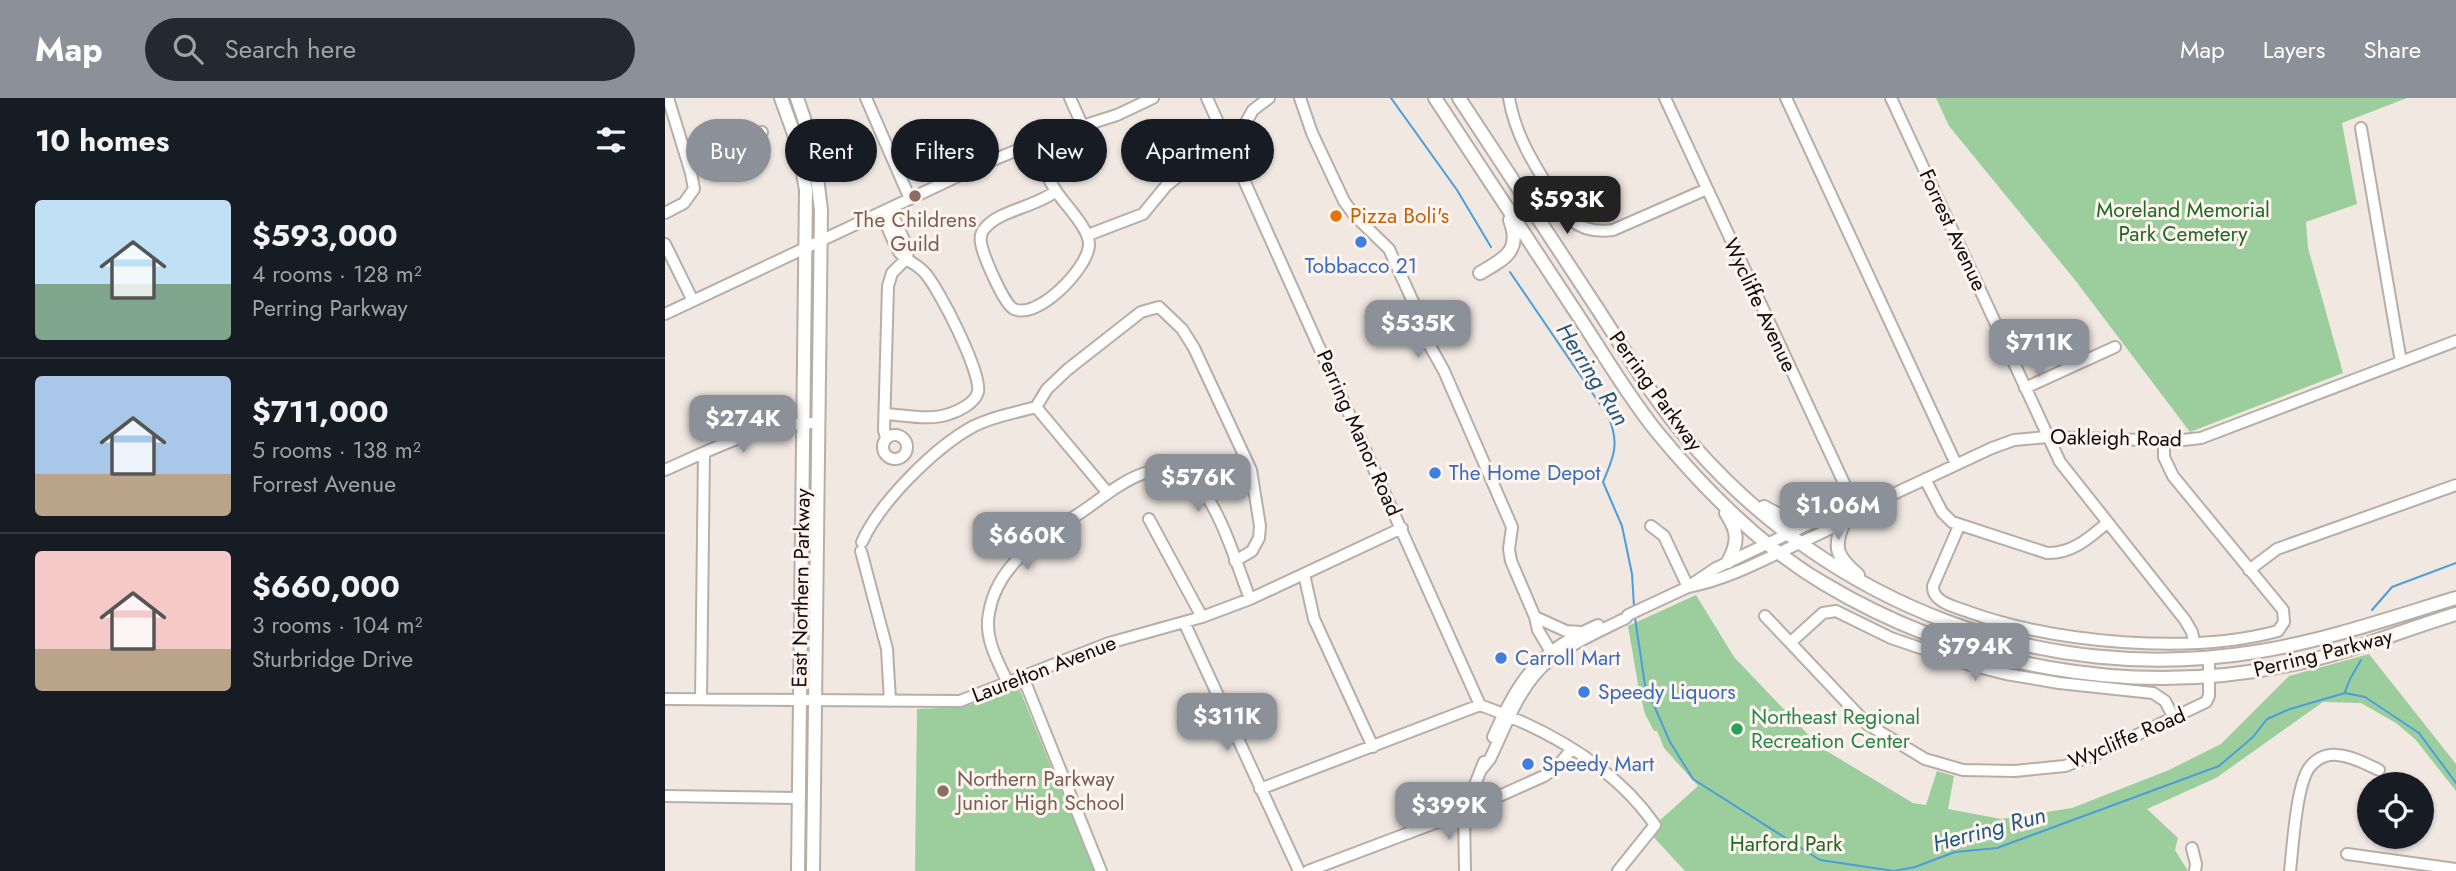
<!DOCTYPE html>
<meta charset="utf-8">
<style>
body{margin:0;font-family:Jost,sans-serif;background:#242831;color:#f1f3f6;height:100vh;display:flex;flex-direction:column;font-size:26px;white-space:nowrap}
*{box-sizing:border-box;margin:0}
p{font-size:23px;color:#9ea1a6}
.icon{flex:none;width:38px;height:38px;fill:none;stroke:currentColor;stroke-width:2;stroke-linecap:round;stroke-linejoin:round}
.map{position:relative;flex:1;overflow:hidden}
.drawer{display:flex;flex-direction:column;background:#171b24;width:665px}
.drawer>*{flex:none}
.top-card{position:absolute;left:21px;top:21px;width:665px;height:63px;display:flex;gap:14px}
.tools{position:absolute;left:1692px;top:674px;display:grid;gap:14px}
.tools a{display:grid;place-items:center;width:77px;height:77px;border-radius:50%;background:#171b24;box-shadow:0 2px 5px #0004;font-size:35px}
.price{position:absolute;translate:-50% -60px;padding:0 16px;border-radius:14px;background:#8c9099;color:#fff;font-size:23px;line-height:46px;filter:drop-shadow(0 2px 4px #0008)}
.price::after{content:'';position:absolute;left:50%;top:42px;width:21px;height:16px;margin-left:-10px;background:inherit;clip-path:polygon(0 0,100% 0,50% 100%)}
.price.selected{background:#222;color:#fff}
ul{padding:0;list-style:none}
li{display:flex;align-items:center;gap:21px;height:175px;padding:0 35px}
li+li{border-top:2px solid #363941}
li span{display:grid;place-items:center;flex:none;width:196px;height:140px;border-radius:7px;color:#555}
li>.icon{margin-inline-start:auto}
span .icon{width:84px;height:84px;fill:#fffc;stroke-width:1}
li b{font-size:30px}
h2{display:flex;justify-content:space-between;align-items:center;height:84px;padding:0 35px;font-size:30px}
.chip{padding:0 24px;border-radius:32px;background:#171b24;box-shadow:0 2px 5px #0004;font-size:24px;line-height:63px}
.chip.selected{background:#8c9099;color:#fff}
header{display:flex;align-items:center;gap:42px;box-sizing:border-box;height:98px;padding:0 35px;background:#8c9099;color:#fff}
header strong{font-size:33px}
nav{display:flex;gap:38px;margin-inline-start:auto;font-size:24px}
.search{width:490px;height:63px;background:#242831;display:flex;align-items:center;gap:18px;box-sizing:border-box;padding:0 24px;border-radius:38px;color:#9ea1a6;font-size:26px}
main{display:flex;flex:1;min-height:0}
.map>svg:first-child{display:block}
</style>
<header>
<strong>Map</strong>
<div class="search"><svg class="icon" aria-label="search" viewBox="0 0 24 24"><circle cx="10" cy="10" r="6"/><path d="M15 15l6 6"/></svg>Search here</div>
<nav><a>Map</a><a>Layers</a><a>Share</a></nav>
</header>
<main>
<section class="drawer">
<h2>10 homes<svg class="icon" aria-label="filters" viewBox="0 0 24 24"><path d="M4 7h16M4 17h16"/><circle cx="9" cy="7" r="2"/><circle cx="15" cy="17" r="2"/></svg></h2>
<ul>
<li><span style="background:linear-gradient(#bfe0f5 60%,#7fa58c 0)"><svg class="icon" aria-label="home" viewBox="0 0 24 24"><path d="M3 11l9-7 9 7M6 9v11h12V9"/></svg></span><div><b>$593,000</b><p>4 rooms · 128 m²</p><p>Perring Parkway</p></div></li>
<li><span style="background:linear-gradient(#a9c7e8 70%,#b9a48a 0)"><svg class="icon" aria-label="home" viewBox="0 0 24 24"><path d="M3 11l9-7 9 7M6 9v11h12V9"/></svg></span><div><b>$711,000</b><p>5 rooms · 138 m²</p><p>Forrest Avenue</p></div></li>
<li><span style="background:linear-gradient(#f6c9c9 70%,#b9a48a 0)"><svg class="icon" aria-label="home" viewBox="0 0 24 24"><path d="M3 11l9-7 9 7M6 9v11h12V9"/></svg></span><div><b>$660,000</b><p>3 rooms · 104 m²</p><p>Sturbridge Drive</p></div></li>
</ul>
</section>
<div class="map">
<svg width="1791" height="773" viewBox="0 0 1791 773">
<rect width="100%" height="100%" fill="#f1e8e1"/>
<!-- green -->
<path fill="#9cce9d" d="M1271,0H1742L1677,25L1692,106L1641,124L1643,150L1678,275L1525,334L1410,182L1284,28Z
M1031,497L1069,559L1155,649L1248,705L1261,707L1272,673L1289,678L1283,711L1336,721L1407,710L1504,672L1556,646L1624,578L1704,556L1791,666V693L1750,641L1731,625L1696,605L1658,604L1551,680L1482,711L1513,740L1510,752L1523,773H1020L983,733L1033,688L999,650L992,633H989L980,616L974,592L963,528Z
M354,590L429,773H250L252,611L298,609Z"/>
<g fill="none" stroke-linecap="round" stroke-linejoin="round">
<!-- stream -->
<path stroke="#4b9eda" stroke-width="2" d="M726,0L792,92L826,149
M845,174L943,318C955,345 949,358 938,384L957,428L967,476L969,508
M1707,512L1727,489L1791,465
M970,520L980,587L1005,644L1028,681L1155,762L1229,773L1250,769L1290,754L1332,750L1554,668L1588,639L1602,621L1625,611L1680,595L1700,599L1754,635L1791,685
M1680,594L1685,581L1696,562"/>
<!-- minor casing -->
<g stroke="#b7aea7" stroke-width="14">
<path id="minor" d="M201,0L245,101
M405,0L418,29
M542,0L815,607
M635,0L647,35L679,103L689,117L724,151L755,219L760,239L779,273L847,429L844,451L846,463L870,519L873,532L889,559
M844,0C850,36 868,65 887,95C893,104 898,115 906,122C918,132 933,134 948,132L1042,91
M1000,0L1192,413
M1121,0L1291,366
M1226,0L1395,364L1520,522L1527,534L1529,544
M1696,30L1736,264
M559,36L579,28L588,12L604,0
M368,45C374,61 381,78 391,93C400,107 425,131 424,147C423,170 373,222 349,211C339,207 318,157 316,145C315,139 316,134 320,130C335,112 371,109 391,93
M21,58L97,34
M0,115L19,105L29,91L26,75L3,0
M216,115C222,127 227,142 234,154C240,162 252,166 259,174C273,188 317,275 313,294C310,305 294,313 284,316C265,323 240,317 220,316
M423,137L478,116L501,88L516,76L555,69L570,63
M0,146L28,203
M0,216L321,65L386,38L452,17L488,0
M1360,290L1450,249
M371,309L442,394
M218 349a12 12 0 1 1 24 0a12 12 0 1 1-24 0Z
M221,340L219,332L223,188L227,175L242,160L243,151L225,111
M0,372C48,351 100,323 154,325
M1260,381L1277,414L1287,424L1382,455C1407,456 1424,440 1442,425
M484,421L537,519
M986,428L999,438L1023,489
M1294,428L1268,488C1267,505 1292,509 1304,514C1391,545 1524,557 1613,533L1619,524L1618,512L1508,378L1499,359V343
M197,444C215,404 270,349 309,328C329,318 350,315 371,309L382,291L402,272L476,214L494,209L517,231L529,250L586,372L595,428L594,440L587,453L570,463
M196,453L222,551L225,603
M1584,472L1612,451L1791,387
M639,476L649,521L708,649
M1023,489C1060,482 1095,464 1130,447C1151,437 1174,429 1192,413L1327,350L1349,342L1382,339L1509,343L1536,340L1791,243
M1100,518L1202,626L1260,661L1298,672L1350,673L1400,668L1434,655L1541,604L1544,598V559
M870,519L901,533L916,534
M519,524L634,773
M1126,544L1158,515L1171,513L1226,540L1305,567L1341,576L1394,585L1488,595L1500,603L1509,620
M358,579L436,773
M343,585C332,562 319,540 324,515C333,463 379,439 418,413C449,392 488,354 527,382C553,401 573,470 585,501
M0,601L295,603L444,545L537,519L585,501L737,430
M36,601L39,355
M815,607C882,631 949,668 990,727L953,773
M828,639C853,581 873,553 933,527
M817,671L825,661C841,628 855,586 884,563C907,545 935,533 961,520L963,517L1023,489L1051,470L1159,419L1192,413
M595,691L815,607
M0,698L134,700
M1527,750L1531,766L1530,773
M1682,756L1791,771
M643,773L799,714L879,678L891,670L907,651
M800,773L799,714L819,664
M1625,773C1628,748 1631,689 1644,670C1651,661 1661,656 1672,657C1687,658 1701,666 1714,672"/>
</g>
<!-- major casing -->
<g stroke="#b7aea7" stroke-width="16">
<path id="major" d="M116,0L133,47L141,92L133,773
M132,0L148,47L156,112L148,773
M770,0C818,72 865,144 912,216C938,255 962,297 992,334C1039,391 1094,447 1158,485C1298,569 1465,600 1624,567C1681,556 1735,533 1791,516
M794,0C840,70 886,140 932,210C962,256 990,304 1026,345C1167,507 1376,588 1590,554C1659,543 1725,520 1791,500
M815,175C839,161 857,153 845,122
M1099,409C1119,421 1135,423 1159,419
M1061,415C1073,433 1074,444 1063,464
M1179,424C1167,450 1172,459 1193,477"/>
</g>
<!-- minor -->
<use href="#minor" stroke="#fff" stroke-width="10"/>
<!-- major -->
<use href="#major" stroke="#fff" stroke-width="12"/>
</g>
<!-- markers -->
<g fill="#8d6e63" stroke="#fff5ee" stroke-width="2.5">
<circle cx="250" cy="98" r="7"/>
<circle cx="278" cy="693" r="7"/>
</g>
<circle fill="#e8710a" stroke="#fff5ee" stroke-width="2.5" cx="671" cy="118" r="7"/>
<g fill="#3f7fe0" stroke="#fff5ee" stroke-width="2.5">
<circle cx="696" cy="144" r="7"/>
<circle cx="770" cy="375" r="7"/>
<circle cx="836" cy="560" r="7"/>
<circle cx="919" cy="594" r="7"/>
<circle cx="863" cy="666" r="7"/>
</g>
<circle fill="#2e9e5b" stroke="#fff5ee" stroke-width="2.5" cx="1072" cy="631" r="7"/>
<g text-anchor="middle" stroke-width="6" stroke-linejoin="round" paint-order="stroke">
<!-- park labels -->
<g font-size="21" fill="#1e6727" stroke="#fff5ee">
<text x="1518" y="119">Moreland Memorial<tspan x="1518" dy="24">Park Cemetery</tspan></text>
<text x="1121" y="753">Harford Park</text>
</g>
<!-- food labels -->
<g font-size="21" fill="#c56008" stroke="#fff5ee" text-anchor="start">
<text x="685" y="125">Pizza Boli's</text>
</g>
<!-- education labels -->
<g font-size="21" fill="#785e54" stroke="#fff5ee">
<text x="250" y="129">The Childrens<tspan x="250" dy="24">Guild</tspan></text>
<text x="292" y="688" text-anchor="start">Northern Parkway<tspan x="292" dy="24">Junior High School</tspan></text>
</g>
<!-- street labels -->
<g font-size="21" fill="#0f0c0a" stroke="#fff5ee">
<text transform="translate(1288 132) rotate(65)" y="7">Forrest Avenue</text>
<text transform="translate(1095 207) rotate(65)" y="7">Wycliffe Avenue</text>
<text transform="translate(991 293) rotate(54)" y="7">Perring Parkway</text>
<text transform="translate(694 335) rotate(66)" y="7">Perring Manor Road</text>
<text transform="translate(1451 340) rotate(1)" y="7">Oakleigh Road</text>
<text transform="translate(136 490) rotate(-89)" y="7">East Northern Parkway</text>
<text transform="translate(1658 555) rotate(-14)" y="7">Perring Parkway</text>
<text transform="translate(379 571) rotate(-21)" y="7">Laurelton Avenue</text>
<text transform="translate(1462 640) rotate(-23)" y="7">Wycliffe Road</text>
</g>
<!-- shop labels -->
<g font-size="21" fill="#366cbe" stroke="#fff5ee" text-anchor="start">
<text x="696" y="175" text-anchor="middle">Tobbacco 21</text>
<text x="784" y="382">The Home Depot</text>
<text x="850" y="567">Carroll Mart</text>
<text x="933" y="601">Speedy Liquors</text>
<text x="877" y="673">Speedy Mart</text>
</g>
<!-- leisure labels -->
<g font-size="21" fill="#27864d" stroke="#fff5ee" text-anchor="start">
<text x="1086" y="626">Northeast Regional<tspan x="1086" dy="24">Recreation Center</tspan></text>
</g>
<!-- water labels -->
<g font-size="23" font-style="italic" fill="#1d5982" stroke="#fff5ee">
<text transform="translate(928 276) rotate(58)" y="8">Herring Run</text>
<text transform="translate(1324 731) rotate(-15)" y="8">Herring Run</text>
</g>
</g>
</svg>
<div class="tools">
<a><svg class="icon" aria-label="locate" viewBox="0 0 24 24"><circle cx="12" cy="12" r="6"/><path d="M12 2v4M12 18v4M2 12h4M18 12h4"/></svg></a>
</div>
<b class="price selected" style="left:902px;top:138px">$593K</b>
<b class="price" style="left:753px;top:262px">$535K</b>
<b class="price" style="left:1374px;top:281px">$711K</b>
<b class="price" style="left:78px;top:357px">$274K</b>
<b class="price" style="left:533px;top:416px">$576K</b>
<b class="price" style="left:1173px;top:444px">$1.06M</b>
<b class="price" style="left:362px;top:474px">$660K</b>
<b class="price" style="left:1310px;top:585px">$794K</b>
<b class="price" style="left:562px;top:655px">$311K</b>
<b class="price" style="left:784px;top:744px">$399K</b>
<div class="top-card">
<a class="chip selected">Buy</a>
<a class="chip">Rent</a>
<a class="chip">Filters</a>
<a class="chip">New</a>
<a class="chip">Apartment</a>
</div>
</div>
</main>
